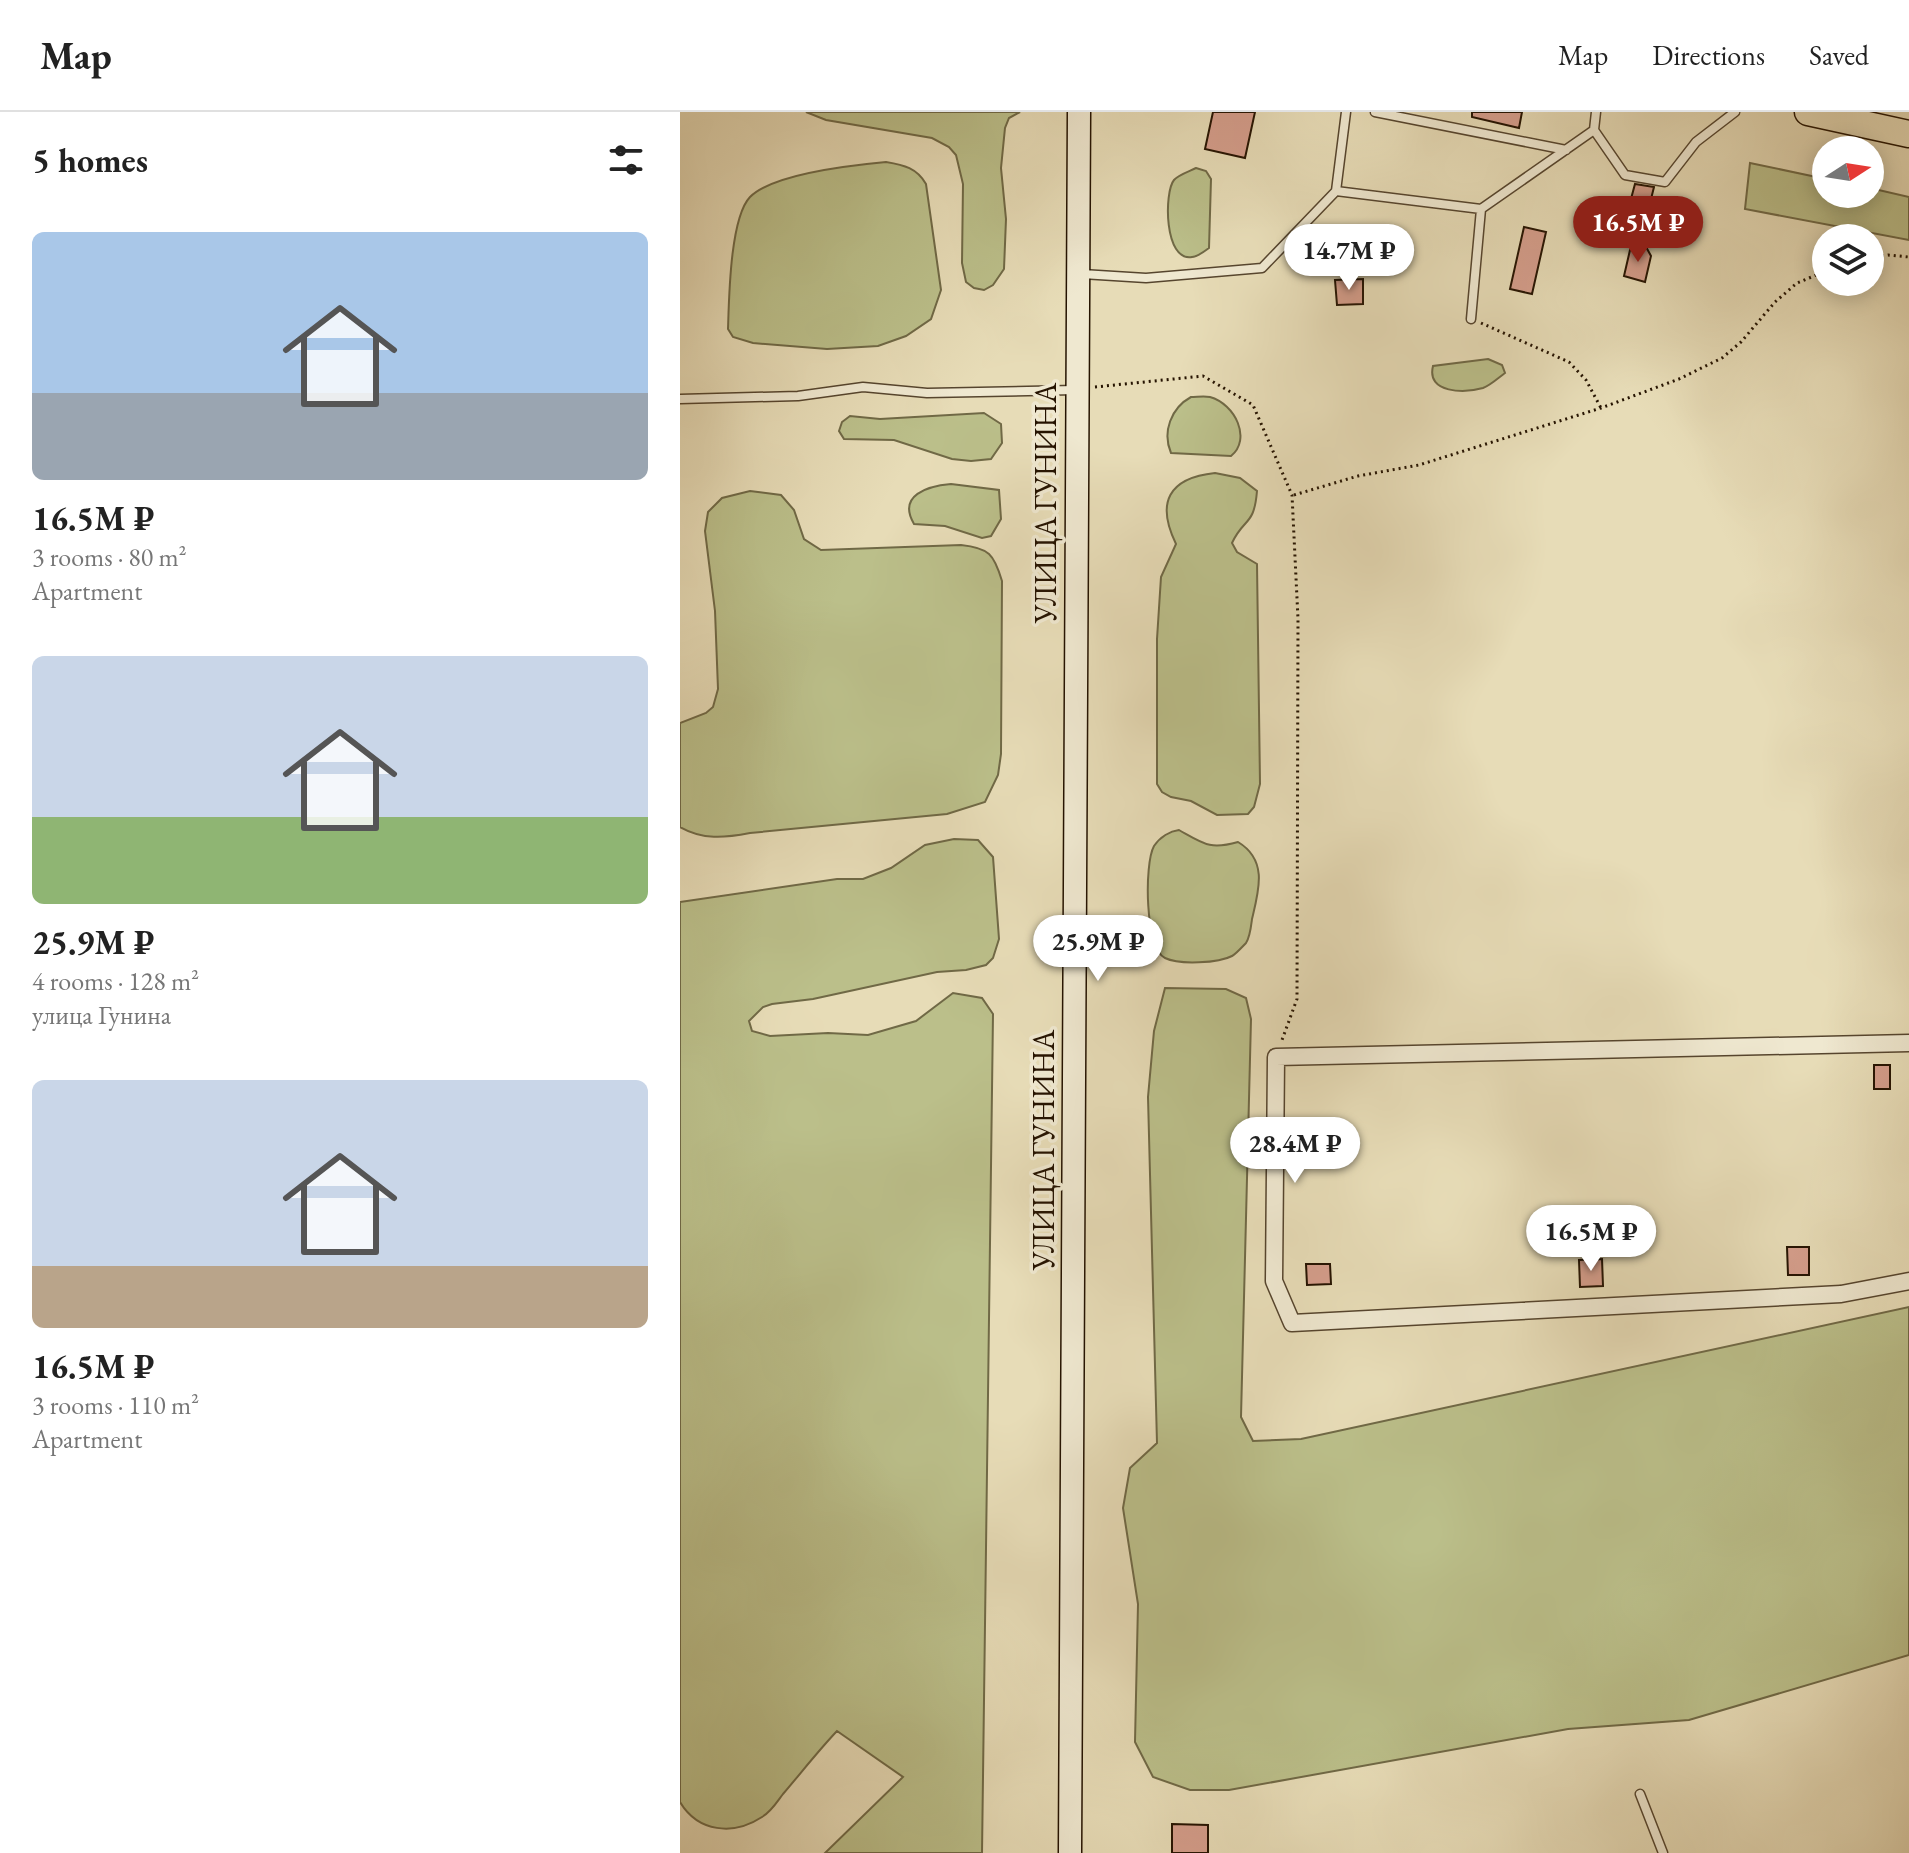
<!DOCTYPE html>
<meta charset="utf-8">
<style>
body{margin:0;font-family:"EB Garamond",serif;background:#f2f2f2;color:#222;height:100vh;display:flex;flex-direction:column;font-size:30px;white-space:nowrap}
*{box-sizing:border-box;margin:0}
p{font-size:26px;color:#767676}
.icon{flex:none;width:44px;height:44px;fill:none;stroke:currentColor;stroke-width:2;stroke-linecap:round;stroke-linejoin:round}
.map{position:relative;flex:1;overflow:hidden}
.drawer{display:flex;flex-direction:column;background:#fff;width:680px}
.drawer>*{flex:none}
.needle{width:52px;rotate:78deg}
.fabs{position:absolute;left:1132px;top:24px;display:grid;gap:16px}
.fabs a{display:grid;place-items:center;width:72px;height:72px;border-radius:50%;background:#fff;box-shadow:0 4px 20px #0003;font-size:40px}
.price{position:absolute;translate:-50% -68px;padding:0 18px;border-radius:28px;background:#fff;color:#222;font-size:26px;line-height:52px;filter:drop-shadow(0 2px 4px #0008)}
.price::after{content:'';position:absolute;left:50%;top:48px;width:24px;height:18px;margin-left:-12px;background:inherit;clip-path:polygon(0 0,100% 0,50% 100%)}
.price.active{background:#8f2418;color:#fff}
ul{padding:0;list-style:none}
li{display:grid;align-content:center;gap:16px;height:424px;padding:0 32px}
li span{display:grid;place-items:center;height:248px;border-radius:12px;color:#555}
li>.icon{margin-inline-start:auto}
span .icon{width:144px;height:144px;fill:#fffc;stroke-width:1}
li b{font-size:34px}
h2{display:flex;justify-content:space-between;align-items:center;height:96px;padding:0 32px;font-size:34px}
header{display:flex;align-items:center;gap:48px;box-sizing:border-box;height:112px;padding:0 40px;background:#fff;border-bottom:2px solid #e0e0e0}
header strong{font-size:38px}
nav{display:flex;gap:44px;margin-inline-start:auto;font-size:28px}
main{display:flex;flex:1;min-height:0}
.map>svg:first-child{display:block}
</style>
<header>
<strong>Map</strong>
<nav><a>Map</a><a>Directions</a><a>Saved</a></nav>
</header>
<main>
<section class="drawer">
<h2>5 homes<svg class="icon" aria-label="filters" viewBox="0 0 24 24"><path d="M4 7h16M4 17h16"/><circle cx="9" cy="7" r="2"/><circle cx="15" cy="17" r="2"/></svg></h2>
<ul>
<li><span style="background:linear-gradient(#a9c7e8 65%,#9aa5b1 0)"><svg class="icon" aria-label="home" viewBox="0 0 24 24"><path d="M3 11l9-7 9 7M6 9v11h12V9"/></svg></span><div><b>16.5M ₽</b><p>3 rooms · 80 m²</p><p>Apartment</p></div></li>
<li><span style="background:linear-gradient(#c9d6e8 65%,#8fb573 0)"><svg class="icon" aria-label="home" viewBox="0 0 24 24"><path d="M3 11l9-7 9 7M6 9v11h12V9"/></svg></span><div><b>25.9M ₽</b><p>4 rooms · 128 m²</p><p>улица Гунина</p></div></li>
<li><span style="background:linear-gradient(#c9d6e8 75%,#b9a48a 0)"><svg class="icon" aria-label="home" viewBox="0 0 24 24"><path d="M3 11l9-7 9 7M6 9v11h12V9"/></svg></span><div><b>16.5M ₽</b><p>3 rooms · 110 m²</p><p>Apartment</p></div></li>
</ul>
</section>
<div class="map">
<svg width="1229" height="1741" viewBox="0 0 1229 1741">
<rect width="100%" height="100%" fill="#e7dcb7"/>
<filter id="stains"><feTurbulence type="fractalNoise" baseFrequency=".0025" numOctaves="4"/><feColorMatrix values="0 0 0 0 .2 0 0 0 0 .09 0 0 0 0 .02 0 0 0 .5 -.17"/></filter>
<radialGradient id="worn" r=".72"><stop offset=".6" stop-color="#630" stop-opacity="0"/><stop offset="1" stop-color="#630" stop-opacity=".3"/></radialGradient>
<!-- green -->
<path fill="#bbbf8a" stroke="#706946" stroke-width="2" d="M126,0H340L329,6L325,16L321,56L326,107L324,157L313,173L304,178L294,176L286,170L282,151L283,72L276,43L269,35L252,26L146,8Z
M206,50C224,53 237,56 246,72L261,178L251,207L226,224L198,234L147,237L73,231L53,225L48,217C49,187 50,106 70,85C93,62 174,53 206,50Z
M1070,51L1146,67V82H1190V76L1229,85V128L1065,97Z
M516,56L526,59L531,67L529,136C525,139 517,145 512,145C484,150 484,80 494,68C498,63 510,59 516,56Z
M808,247L822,253L825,261C818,266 811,273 803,276C785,281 746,282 753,254Z
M511,285C517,285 524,284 530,285C555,292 572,327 551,344L491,341C482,320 491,296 511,285Z
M304,301L321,312L322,331L311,347L291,349L272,347L214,328L164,327L159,319L162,310L170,304L200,307Z
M535,361L560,366L577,379C574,415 564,405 552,431L557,440L577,452L580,672L574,695L568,702L537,703L511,689L491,685L482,680L477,672V527L481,465L496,432C476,391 488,366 535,361Z
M271,372L319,378L321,407L311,424L302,426L265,414L234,412C217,383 248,374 271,372Z
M70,379L101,383L114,398L124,427L141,438L281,433C309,436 314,442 322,469L321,642L318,663L305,690L267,702L70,721C44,726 23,728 0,715V611L26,601L33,595L38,577L35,499L25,419L28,400L42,386Z
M499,718C524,732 530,738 558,730C588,748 579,778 572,807C571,815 570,825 566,831C563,834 556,842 552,844C539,851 499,853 485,846C465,837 464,752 474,734C480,725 490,719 499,718Z
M274,727L298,728L313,745L319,827L313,846L306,853L286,858L257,860L133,887L92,892L83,895L69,909L72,919L90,924L148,921L188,923L236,909L273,881L302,886L313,902L302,1741H145L223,1665L157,1619C138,1639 121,1661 103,1682C97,1690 91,1700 82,1705C53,1724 18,1720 0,1690V790L157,767H183L211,756L245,733Z
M485,876L546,877L566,886L571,907L561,1305L573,1329L621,1327L1229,1195V1543L1009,1608L888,1617L549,1678H510L473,1665L455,1630L458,1492L443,1396L450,1356L477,1331L468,985L474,919Z"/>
<!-- building -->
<path fill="#d59e8c" stroke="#251301" stroke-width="2" d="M533,0H575L565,46L525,37Z
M792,0H842L839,16L792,5Z
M955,72L974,75L967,103L972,104L968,119L939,111L943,96L948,98Z
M844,115L866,120L852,182L830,177Z
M965,133L971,144L965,170L944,164L950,138Z
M683,167V192L657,193L655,168Z
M1194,953H1210V977H1194Z
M1107,1135H1129V1163H1108Z
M922,1147L923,1174L900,1175L899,1148Z
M626,1152H650L651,1172L627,1173Z
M492,1712L528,1713V1741H492Z"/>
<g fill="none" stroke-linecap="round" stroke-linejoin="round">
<!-- service casing -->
<g stroke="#56452e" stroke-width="11">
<path id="service" d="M666,0L656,79L801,97L914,18
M695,0L886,38
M916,0L914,18L945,63L985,70L1016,30L1055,0
M402,162L466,166L582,156L656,79
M791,207L801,97
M0,287L118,284L183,275L247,281L395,278
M960,1682L983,1741"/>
</g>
<!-- minor casing -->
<g stroke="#56452e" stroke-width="19">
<path id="minor" d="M1229,931L596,945L594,1169L612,1211L1161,1182L1229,1169"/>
</g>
<!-- secondary casing -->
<g stroke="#251301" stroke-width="25">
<path id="secondary" d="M390,1741L399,0"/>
</g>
<!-- trunk casing -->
<g stroke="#251301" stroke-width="29">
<path id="trunk" d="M1128,0L1229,22"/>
</g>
<!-- path -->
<path stroke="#251301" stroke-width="3" stroke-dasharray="2 4" stroke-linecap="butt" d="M1190,146L1208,143L1229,145
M801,211L889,250L906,268L921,296
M415,275L523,264L573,293L612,383L618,507L617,887L602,928
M614,383L678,364L739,353L921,296L999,267L1042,246L1061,230L1095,190L1117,171L1146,159"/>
<!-- service -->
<use href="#service" stroke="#efe8d0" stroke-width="8"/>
<!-- minor -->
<use href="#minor" stroke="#efe8d0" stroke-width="16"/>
<!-- secondary -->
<use href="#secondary" stroke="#efe8d0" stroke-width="22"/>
<!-- trunk -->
<use href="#trunk" stroke="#e7dcb7" stroke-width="26"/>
</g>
<g text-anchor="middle" stroke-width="7" stroke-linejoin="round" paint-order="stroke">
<!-- street labels -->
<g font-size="30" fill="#251301" stroke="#efe8d0">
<text transform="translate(366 391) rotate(-90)" y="10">УЛИЦА ГУНИНА</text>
<text transform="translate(364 1038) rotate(-90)" y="10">УЛИЦА ГУНИНА</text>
</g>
</g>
<rect width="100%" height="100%" filter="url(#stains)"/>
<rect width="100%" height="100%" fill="url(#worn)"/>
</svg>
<div class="fabs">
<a><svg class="needle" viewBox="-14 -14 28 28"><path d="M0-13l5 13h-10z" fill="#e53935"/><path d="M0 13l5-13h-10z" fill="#767676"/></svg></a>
<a><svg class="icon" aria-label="layers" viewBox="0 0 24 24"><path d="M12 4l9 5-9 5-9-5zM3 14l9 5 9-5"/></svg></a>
</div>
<b class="price active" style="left:958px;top:152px">16.5M ₽</b>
<b class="price" style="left:669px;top:180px">14.7M ₽</b>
<b class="price" style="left:418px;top:871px">25.9M ₽</b>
<b class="price" style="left:615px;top:1073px">28.4M ₽</b>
<b class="price" style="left:911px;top:1161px">16.5M ₽</b>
</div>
</main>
